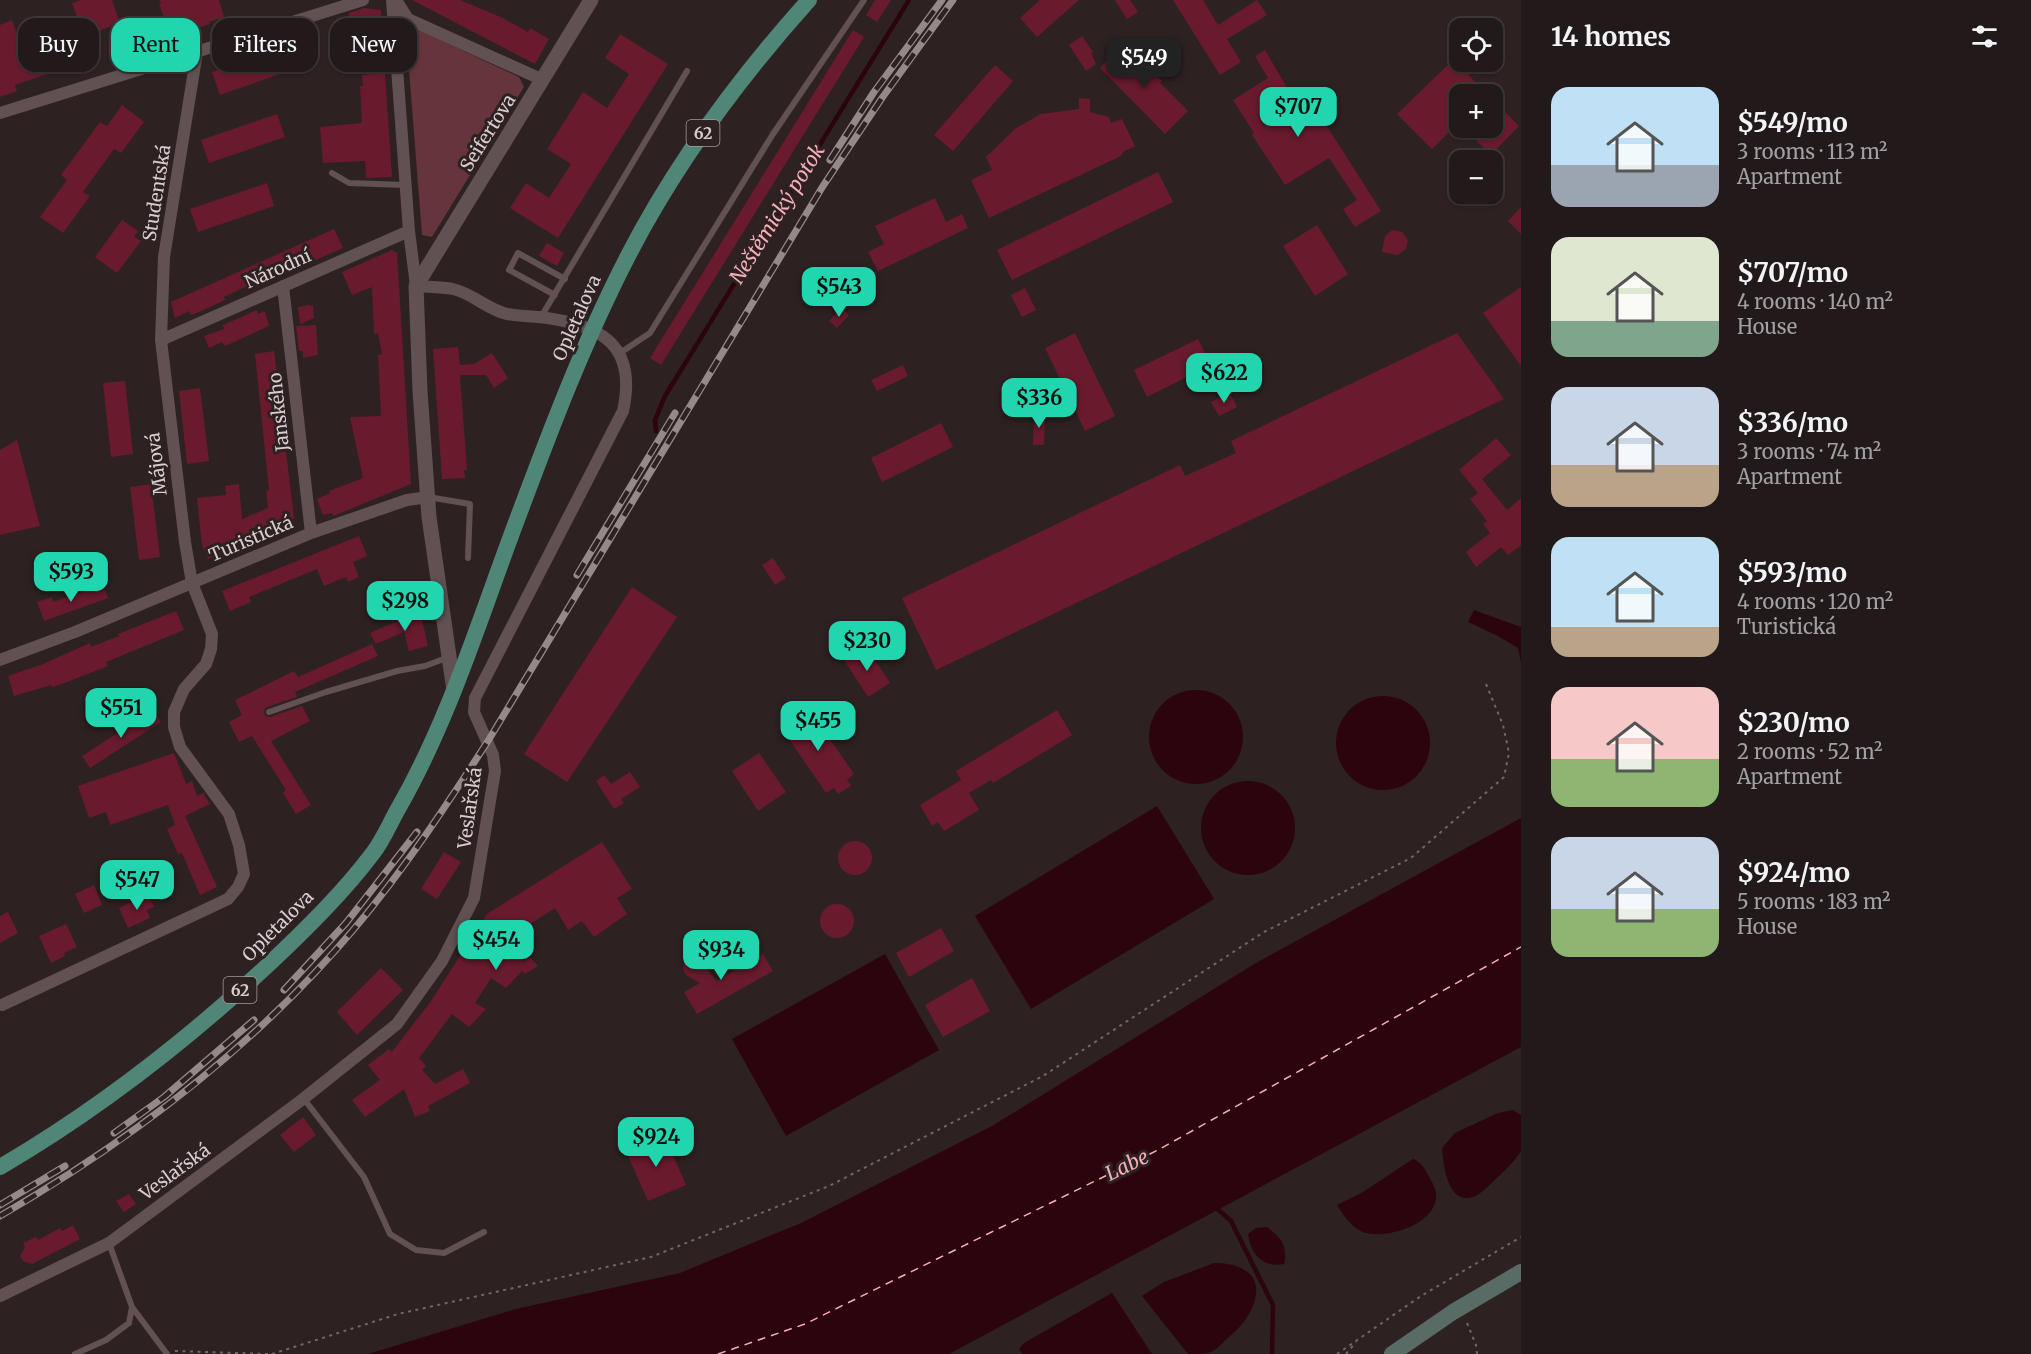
<!DOCTYPE html>
<meta charset="utf-8">
<style>
body{margin:0;font-family:Merriweather,serif;background:#2e2627;color:#f1f3f6;height:100vh;display:flex;flex-direction:column;font-size:22px;white-space:nowrap}
*{box-sizing:border-box;margin:0}
p{font-size:20px;color:#a2a0a2}
.icon{flex:none;width:33px;height:33px;fill:none;stroke:currentColor;stroke-width:2;stroke-linecap:round;stroke-linejoin:round}
.map{position:relative;flex:1;overflow:hidden}
.side{display:flex;flex-direction:column;background:#22191a;width:510px}
.side>*{flex:none}
.hud{position:absolute;left:18px;top:18px;width:570px;height:54px;display:flex;gap:12px}
.tools{position:absolute;left:1449px;top:18px;display:grid;gap:12px}
.tools a{display:grid;place-items:center;width:54px;height:54px;border-radius:12px;background:#22191a;box-shadow:0 2px 4px #0004,0 0 0 2px #3f3839;font-size:30px}
.price{position:absolute;translate:-50% -51px;padding:0 14px;border-radius:12px;background:#21d5af;color:#111;font-size:20px;line-height:39px;filter:drop-shadow(0 2px 3px #0008)}
.price::after{content:'';position:absolute;left:50%;top:36px;width:18px;height:14px;margin-left:-9px;background:inherit;clip-path:polygon(0 0,100% 0,50% 100%)}
.price.on{background:#222;color:#fff}
ul{padding:0;list-style:none}
li{display:flex;align-items:center;gap:18px;height:150px;padding:0 30px}
li span{display:grid;place-items:center;flex:none;width:168px;height:120px;border-radius:18px;color:#555}
li>.icon{margin-inline-start:auto}
span .icon{width:72px;height:72px;fill:#fffc;stroke-width:1}
li b{font-size:26px}
h2{display:flex;justify-content:space-between;align-items:center;height:72px;padding:0 30px;font-size:26px}
.tag{padding:0 21px;border-radius:18px;background:#22191a;box-shadow:0 2px 4px #0004,0 0 0 2px #3f3839;font-size:21px;line-height:54px}
.tag.on{background:#21d5af;color:#111}
main{display:flex;flex:1;min-height:0}
.map>svg:first-child{display:block}
</style>
<main>
<div class="map">
<svg width="1521" height="1354" viewBox="0 0 1521 1354">
<rect width="100%" height="100%" fill="#2e2122"/>
<!-- green -->
<path fill="#66343b" d="M410,26L519,77L524,87L432,237L422,235L406,31Z"/>
<!-- water -->
<path fill="#2c040d" d="M1474,610L1521,627V663L1518,648L1496,635L1468,622Z
M1149 737a47 47 0 1 1 94 0a47 47 0 1 1-94 0Z
M1336 743a47 47 0 1 1 94 0a47 47 0 1 1-94 0Z
M1201 828a47 47 0 1 1 94 0a47 47 0 1 1-94 0Z
M1157,806L1214,899L1031,1009L975,916Z
M1521,818V1047L949,1354H368L516,1309L680,1273L801,1223L992,1126L1256,963Z
M885,954L939,1050L786,1136L732,1039Z
M1513,1110L1521,1115V1151C1515,1161 1507,1168 1499,1176C1491,1183 1480,1197 1468,1198C1447,1200 1443,1163 1442,1148L1455,1133L1498,1113Z
M1413,1159C1420,1161 1425,1169 1428,1175C1432,1182 1437,1190 1436,1197C1435,1225 1385,1240 1363,1232C1352,1228 1343,1215 1337,1205L1363,1192Z
M1267,1227C1281,1238 1288,1245 1284,1264C1262,1268 1251,1254 1248,1234L1256,1228Z
M1214,1263C1247,1263 1267,1279 1250,1312C1245,1322 1237,1330 1229,1337C1223,1342 1218,1349 1211,1352C1205,1354 1195,1354 1188,1354L1142,1296L1164,1282Z
M1112,1293L1152,1354H1022L1019,1349L1024,1343Z"/>
<g fill="none" stroke-linecap="round" stroke-linejoin="round">
<!-- stream -->
<path stroke="#2c040d" stroke-width="4.5" d="M656,431L655,420L665,396L909,0
M1214,1206L1231,1221L1273,1305L1272,1354"/>
<!-- ferry -->
<path stroke="#f6afb7" stroke-width="1.5" stroke-dasharray="8 6" stroke-linecap="butt" d="M718,1354L805,1324L1158,1150L1521,947"/>
</g>
<!-- building -->
<path fill="#691b2d" d="M81,0H112L120,23L93,33L100,51L75,59L76,64L15,85L17,91L0,97V25L12,20L25,58L51,49L47,40L51,39L49,32L79,22L72,3Z
M160,0H219L224,17L209,22L210,24L185,32V30L170,35L159,4H161Z
M412,0H460L503,18L528,32L530,28L549,39L535,64Z
M875,0H891L877,22L866,15Z
M1040,0H1079L1037,37L1020,18Z
M1115,0H1130L1138,12L1127,19Z
M1173,0H1203L1218,25L1257,0L1267,15L1227,39L1241,62L1220,75Z
M364,8L381,10L383,48L367,50V38L342,40L341,20L349,19V13Z
M853,30L864,37L661,365L650,358Z
M620,34L668,64L558,238L510,208L526,183L549,198L571,164L547,149L583,92L607,108L629,74L605,58Z
M1082,36L1093,52L1091,53L1096,64L1086,71L1069,45Z
M288,45L297,68L220,95L212,72Z
M1123,45L1151,74L1152,72L1162,81L1160,83L1188,111L1165,134L1100,68Z
M1265,50L1297,105L1309,98L1381,211L1355,227L1343,209L1357,200L1329,158L1285,185L1252,135L1254,133L1233,100L1268,78L1255,56Z
M1453,60L1488,94H1460V121L1432,149L1397,114Z
M995,65L1013,81L953,151L934,135Z
M385,73L392,177L366,178L365,161L323,163L320,127L362,123L360,86H363L362,75Z
M1079,98L1090,99V112L1109,117L1111,123L1122,119L1135,146L1123,152L1121,156L989,218L971,180L992,170L986,157L1016,128L1032,119L1041,114L1079,109Z
M1492,99L1519,126L1491,155L1464,128H1492Z
M122,105L144,122L121,153L114,149L83,192L90,196L63,233L40,217L67,180L61,175L100,122L107,126Z
M277,114L285,137L209,163L201,140Z
M1158,172L1173,202L1012,280L997,250Z
M267,183L274,206L198,232L190,209Z
M935,198L946,222L962,214L968,228L878,271L868,252L884,244L875,226Z
M1521,207V234L1508,221Z
M122,220L138,231L134,237L141,241L117,273L95,257Z
M1317,225L1348,274L1315,296L1283,246Z
M334,229L343,248L302,266L301,262L279,272L281,275L255,287L247,290L245,287L224,297L225,300L199,312L191,315L189,311L175,318L171,302Z
M1392,230L1402,232L1408,240L1406,249L1398,255L1382,252L1385,236Z
M547,243L564,253L557,266L539,256Z
M392,250L397,253L411,484L333,516L332,513L323,515L317,499L330,493L329,491L363,478L350,417L381,416L378,355L382,354L378,333L374,334L372,287L352,295L342,272Z
M1521,287V366L1483,313Z
M1025,288L1036,310L1022,317L1011,295Z
M309,305L313,306L314,318L300,324L298,307Z
M841,308L849,315L837,328L829,321Z
M257,310L258,314L265,311L269,326L225,346L222,342L209,348L204,336L224,329L223,325Z
M316,325L318,355L303,358V351H299L296,326Z
M1075,333L1115,416L1085,431L1045,348Z
M1457,333L1504,399L936,670L902,598L1180,465L1185,476L1236,453L1231,441Z
M1198,339L1211,365L1147,397L1134,370Z
M458,347L460,365L474,364L492,353L508,378L494,388L486,375H460L467,470H464L465,478L442,479L433,349Z
M274,351L294,518L289,527L208,559L202,545L197,498L226,495L225,486L239,484L242,519L268,508L266,491L269,490L255,354Z
M903,365L908,376L877,391L871,380Z
M125,381L133,454L111,457L103,383Z
M200,388L209,461L187,464L179,391Z
M1230,393L1237,407L1219,416L1211,402Z
M1034,412L1045,413L1044,445H1033Z
M941,423L953,447L882,482L871,458Z
M1496,438L1511,455L1482,479L1507,510L1521,498V545L1508,555L1501,547L1476,567L1466,552L1490,533L1483,524L1487,521L1470,499L1478,493L1459,470Z
M17,440L40,526L0,535V450Z
M151,484L160,557L139,560L130,487Z
M359,536L367,556L353,562L359,577L348,582L346,577L324,586L317,569L249,597L251,602L230,611L222,591Z
M773,558L786,578L775,585L762,565Z
M103,585L108,598L44,621L37,602L52,597L53,602Z
M632,587L677,617L567,782L524,754Z
M176,611L184,630L106,662L108,666L62,684L52,687L51,685L14,696L8,676L43,664L90,643L91,647L119,636L118,634Z
M420,611L428,646L409,651L404,632L376,644L370,633Z
M372,644L378,656L295,692L297,697L267,707L264,710L265,716L270,717L302,706L310,721L271,741L311,805L296,814L283,793L286,790L252,736L239,742L229,722L242,715L235,700L294,671L298,677Z
M866,646L890,683L868,697L844,660Z
M808,707L854,774L847,780L851,786L838,794L834,788L826,793L780,726Z
M153,710L161,722L90,768L82,756Z
M1057,710L1072,735L993,783L991,780L969,793L979,810L944,831L938,822L932,826L920,805L961,780L956,771Z
M174,753L186,784L192,781L197,796L203,793L210,804L185,816L217,887L200,895L182,853L178,854L167,829L175,825L168,805L110,825L106,812L89,818L78,786Z
M759,753L786,792L758,811L732,771Z
M630,772L640,787L621,799L624,803L614,809L596,781L604,775L611,784Z
M838 858a17 17 0 1 1 34 0a17 17 0 1 1-34 0Z
M602,842L632,889L617,898L627,914L594,937L582,921L568,930L555,908L505,940L524,961L529,956L538,966L525,974L522,971L506,988L491,978L475,1003L486,1009L469,1027L452,1014L419,1058L426,1066L422,1070L435,1084L463,1069L470,1083L428,1106L430,1111L415,1117L404,1089L365,1117L352,1100L380,1080L368,1065L389,1049L392,1052L431,1001L487,914Z
M444,852L461,862L437,899L421,889Z
M94,885L102,905L84,913L75,894Z
M148,894L154,907L147,910L150,918L128,928L119,908Z
M820 921a17 17 0 1 1 34 0a17 17 0 1 1-34 0Z
M8,912L18,933L0,943V916Z
M66,924L77,947L64,953L65,956L51,963L39,936Z
M941,928L954,951L909,977L896,953Z
M695,953L716,981L763,954L773,971L697,1014L684,992L700,983L686,975L683,969L684,962Z
M381,968L403,990L357,1035L337,1012Z
M972,978L990,1011L943,1037L925,1005Z
M303,1117L316,1135L294,1152L280,1135Z
M653,1135L656,1143L666,1139L686,1185L648,1201L628,1156L641,1150L637,1142Z
M129,1194L136,1204L124,1212L116,1201Z
M73,1225L80,1239L32,1264L23,1261L20,1256L25,1247L23,1243L36,1237L38,1240L60,1228L62,1231Z"/>
<g fill="none" stroke-linecap="round" stroke-linejoin="round">
<!-- path -->
<path stroke="#726667" stroke-width="2" stroke-dasharray="3 4.5" stroke-linecap="butt" d="M1467,1323L1476,1345L1477,1354
M175,1351L268,1354
M272,1354L398,1314L651,1257L829,1186L1043,1076L1264,932L1411,858L1504,777L1509,753L1503,725L1486,684
M1337,1354L1421,1296L1521,1237
M1346,1354L1356,1342"/>
<!-- service -->
<path stroke="#615152" stroke-width="6" d="M332,173L349,183L405,185
M555,295L509,270L518,253L565,279
M541,317L687,71
M620,353L650,333L773,134L864,0
M428,497L470,504L468,558
M269,712L326,692L397,671L425,666L449,657
M304,1099L364,1177L390,1234L416,1250L444,1253L484,1232
M109,1243L132,1307L167,1354
M75,1354L106,1340L129,1323L132,1307"/>
<!-- minor -->
<path stroke="#615152" stroke-width="12" d="M396,0L408,19L543,80
M0,113L363,0
M283,286L311,533
M161,340L409,231
M0,660L75,632L311,533L407,500L428,497
M2,1005L228,899L238,887L244,874L239,845L229,814L180,747L174,727V712L184,689L206,664L211,649L212,634L192,583L185,542L161,340L164,257L197,52
M0,1296L109,1243L303,1099L397,1024L442,961L474,898L495,771L493,755L474,712L475,698L623,411C638,343 599,324 539,317C529,316 517,316 507,314C488,310 472,293 453,289C441,287 428,287 416,286L409,231L392,0"/>
<!-- tertiary -->
<path stroke="#615152" stroke-width="15" d="M454,691L429,517L420,391L416,286L591,0"/>
<!-- secondary -->
<path stroke="#586b64" stroke-width="16" d="M1392,1354L1453,1312L1521,1272"/>
<!-- primary -->
<path stroke="#4f8677" stroke-width="16" d="M0,1167C96,1111 186,1041 268,965C304,931 343,893 373,853C383,840 390,823 398,809C449,720 479,621 515,525C549,434 583,343 628,256C676,163 739,78 809,0"/>
<!-- rail casing -->
<g stroke="#95898a" stroke-width="7">
<path id="rail" d="M830,160L874,92L942,0
M577,575L675,413
M284,990L346,923L417,832
M114,1133L164,1097L254,1020
M0,1205L65,1166
M0,1216C132,1140 255,1046 354,929C404,870 446,806 488,741L823,186L882,98L953,0"/>
</g>
<!-- rail -->
<use href="#rail" stroke="#2e2122" stroke-width="4.5" stroke-dasharray="14" stroke-linecap="butt"/>
</g>
<g text-anchor="middle" stroke-width="6" stroke-linejoin="round" paint-order="stroke">
<!-- shield labels -->
<g fill="#2e2122" stroke="#a59a9b" stroke-width="1.5">
<rect x="686.5" y="120" width="33" height="26" rx="4.5"/>
<rect x="223.5" y="977" width="33" height="26" rx="4.5"/>
</g>
<g font-size="16" font-weight="bold" fill="#d8cecf">
<text x="703" y="139">62</text>
<text x="240" y="996">62</text>
</g>
<!-- street labels -->
<g font-size="18" fill="#d8cecf" stroke="#2e2122">
<text transform="translate(488 133) rotate(-58)" y="6">Seifertova</text>
<text transform="translate(157 193) rotate(-81)" y="6">Studentská</text>
<text transform="translate(278 269) rotate(-24)" y="6">Národní</text>
<text transform="translate(577 318) rotate(-66)" y="6">Opletalova</text>
<text transform="translate(279 412) rotate(-96)" y="6">Janského</text>
<text transform="translate(157 464) rotate(-97)" y="6">Májová</text>
<text transform="translate(251 539) rotate(-23)" y="6">Turistická</text>
<text transform="translate(470 808) rotate(-82)" y="6">Veslařská</text>
<text transform="translate(278 926) rotate(-45)" y="6">Opletalova</text>
<text transform="translate(175 1172) rotate(-36)" y="6">Veslařská</text>
</g>
<!-- water labels -->
<g font-size="20" font-style="italic" fill="#f6afb7" stroke="#2e2122">
<text transform="translate(777 214) rotate(-58)" y="7">Neštěmický potok</text>
<text transform="translate(1127 1165) rotate(-26)" y="7">Labe</text>
</g>
</g>
</svg>
<div class="tools">
<a><svg class="icon" aria-label="locate" viewBox="0 0 24 24"><circle cx="12" cy="12" r="6"/><path d="M12 2v4M12 18v4M2 12h4M18 12h4"/></svg></a>
<a>+</a>
<a>−</a>
</div>
<b class="price on" style="left:1144px;top:89px">$549</b>
<b class="price" style="left:1298px;top:138px">$707</b>
<b class="price" style="left:839px;top:318px">$543</b>
<b class="price" style="left:1224px;top:404px">$622</b>
<b class="price" style="left:1039px;top:429px">$336</b>
<b class="price" style="left:71px;top:603px">$593</b>
<b class="price" style="left:405px;top:632px">$298</b>
<b class="price" style="left:867px;top:672px">$230</b>
<b class="price" style="left:121px;top:739px">$551</b>
<b class="price" style="left:818px;top:752px">$455</b>
<b class="price" style="left:137px;top:911px">$547</b>
<b class="price" style="left:496px;top:971px">$454</b>
<b class="price" style="left:721px;top:981px">$934</b>
<b class="price" style="left:656px;top:1168px">$924</b>
<div class="hud">
<a class="tag">Buy</a>
<a class="tag on">Rent</a>
<a class="tag">Filters</a>
<a class="tag">New</a>
</div>
</div>
<section class="side">
<h2>14 homes<svg class="icon" aria-label="filters" viewBox="0 0 24 24"><path d="M4 7h16M4 17h16"/><circle cx="9" cy="7" r="2"/><circle cx="15" cy="17" r="2"/></svg></h2>
<ul>
<li><span style="background:linear-gradient(#bfe0f5 65%,#9aa5b1 0)"><svg class="icon" aria-label="home" viewBox="0 0 24 24"><path d="M3 11l9-7 9 7M6 9v11h12V9"/></svg></span><div><b>$549/mo</b><p>3 rooms · 113 m²</p><p>Apartment</p></div></li>
<li><span style="background:linear-gradient(#dfe7d0 70%,#7fa58c 0)"><svg class="icon" aria-label="home" viewBox="0 0 24 24"><path d="M3 11l9-7 9 7M6 9v11h12V9"/></svg></span><div><b>$707/mo</b><p>4 rooms · 140 m²</p><p>House</p></div></li>
<li><span style="background:linear-gradient(#c9d6e8 65%,#b9a48a 0)"><svg class="icon" aria-label="home" viewBox="0 0 24 24"><path d="M3 11l9-7 9 7M6 9v11h12V9"/></svg></span><div><b>$336/mo</b><p>3 rooms · 74 m²</p><p>Apartment</p></div></li>
<li><span style="background:linear-gradient(#bfe0f5 75%,#b9a48a 0)"><svg class="icon" aria-label="home" viewBox="0 0 24 24"><path d="M3 11l9-7 9 7M6 9v11h12V9"/></svg></span><div><b>$593/mo</b><p>4 rooms · 120 m²</p><p>Turistická</p></div></li>
<li><span style="background:linear-gradient(#f6c9c9 60%,#8fb573 0)"><svg class="icon" aria-label="home" viewBox="0 0 24 24"><path d="M3 11l9-7 9 7M6 9v11h12V9"/></svg></span><div><b>$230/mo</b><p>2 rooms · 52 m²</p><p>Apartment</p></div></li>
<li><span style="background:linear-gradient(#c9d6e8 60%,#8fb573 0)"><svg class="icon" aria-label="home" viewBox="0 0 24 24"><path d="M3 11l9-7 9 7M6 9v11h12V9"/></svg></span><div><b>$924/mo</b><p>5 rooms · 183 m²</p><p>House</p></div></li>
</ul>
</section>
</main>
